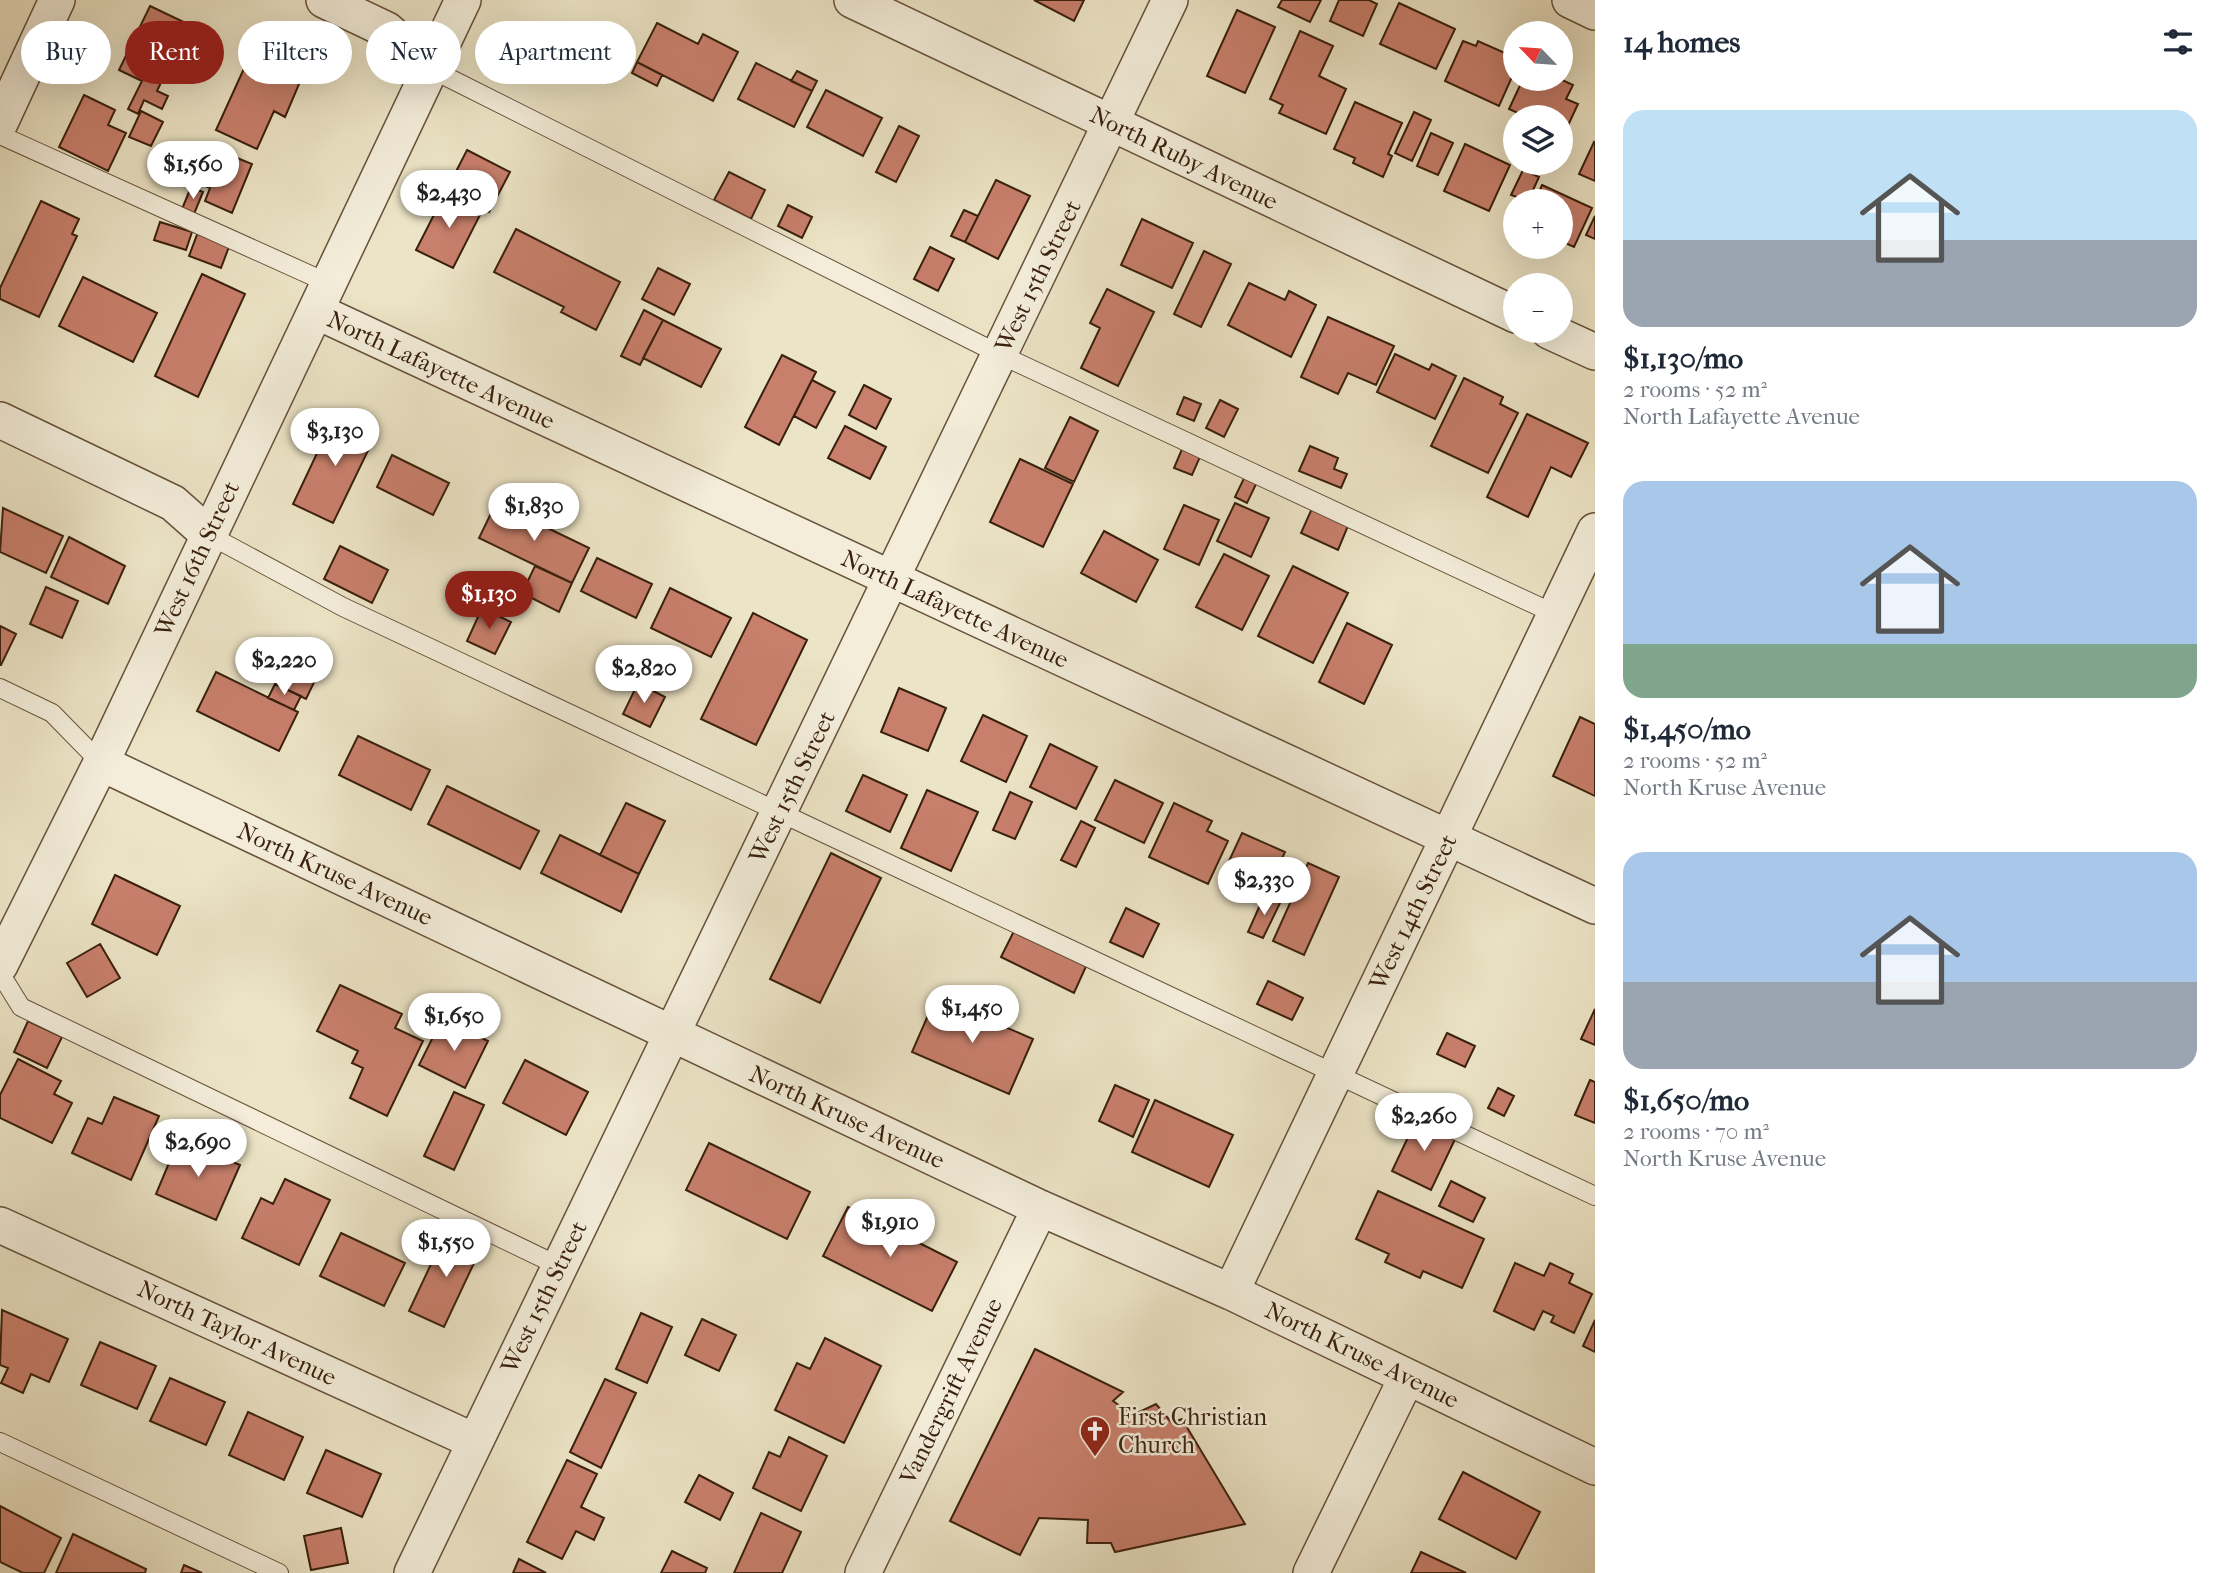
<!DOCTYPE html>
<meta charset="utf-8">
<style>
body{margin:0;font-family:"IM FELL French Canon",serif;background:#f2f2f3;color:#1f2937;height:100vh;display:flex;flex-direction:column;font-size:26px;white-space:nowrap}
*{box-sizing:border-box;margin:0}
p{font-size:23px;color:#747a83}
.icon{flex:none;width:38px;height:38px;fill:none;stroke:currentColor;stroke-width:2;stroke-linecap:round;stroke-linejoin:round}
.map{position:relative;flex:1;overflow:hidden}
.drawer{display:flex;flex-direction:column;background:#fff;width:630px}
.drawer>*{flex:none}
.top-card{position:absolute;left:21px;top:21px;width:665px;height:63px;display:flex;gap:14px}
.needle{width:46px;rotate:295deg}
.tools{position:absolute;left:1503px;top:21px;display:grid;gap:14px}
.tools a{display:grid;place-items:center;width:70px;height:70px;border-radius:50%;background:#fff;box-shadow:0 7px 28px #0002;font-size:35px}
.price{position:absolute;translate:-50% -60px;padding:0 16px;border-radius:24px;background:#fff;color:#222;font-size:23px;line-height:46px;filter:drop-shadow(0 2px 4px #0008)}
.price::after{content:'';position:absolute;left:50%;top:42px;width:21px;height:16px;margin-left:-10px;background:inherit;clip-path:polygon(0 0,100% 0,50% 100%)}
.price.active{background:#8f2418;color:#fff}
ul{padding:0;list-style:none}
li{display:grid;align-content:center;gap:14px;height:371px;padding:0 28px}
li span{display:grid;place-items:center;height:217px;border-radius:21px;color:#555}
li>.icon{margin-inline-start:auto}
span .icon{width:126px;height:126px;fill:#fffc;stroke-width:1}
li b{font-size:30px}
h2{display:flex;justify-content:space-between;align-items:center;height:84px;padding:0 28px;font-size:30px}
.chip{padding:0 24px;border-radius:32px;background:#fff;box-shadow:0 7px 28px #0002;font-size:24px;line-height:63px}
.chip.active{background:#8f2418;color:#fff}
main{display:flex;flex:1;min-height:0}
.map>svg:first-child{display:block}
</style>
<main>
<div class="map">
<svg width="1595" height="1573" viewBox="0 0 1595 1573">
<rect width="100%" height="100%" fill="#ece4c6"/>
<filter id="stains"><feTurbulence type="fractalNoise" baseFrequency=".00286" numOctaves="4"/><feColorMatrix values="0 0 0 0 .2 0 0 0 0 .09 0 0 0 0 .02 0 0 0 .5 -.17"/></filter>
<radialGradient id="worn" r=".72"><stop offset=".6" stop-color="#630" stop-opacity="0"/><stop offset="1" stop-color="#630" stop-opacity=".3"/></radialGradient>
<!-- building -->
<path fill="#c87f6c" stroke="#39200c" stroke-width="2" d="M1034,0H1084L1074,21Z
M1282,0H1321L1310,22L1278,7Z
M1339,0H1369L1377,4L1363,36L1330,21Z
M1399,3L1455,29L1436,69L1380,44Z
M150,6L192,26L170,73L166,72L157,91L168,96L162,109L144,100L138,114L128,109L142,81L119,70Z
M1237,10L1275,27L1245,93L1207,76Z
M657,23L698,44L703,34L738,52L713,101L637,62Z
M1300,31L1333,46L1319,76L1346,89L1326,134L1279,113L1283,105L1270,99Z
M1463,41L1476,46L1478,41L1516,58V68L1499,106L1445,81Z
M251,53L302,77L285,117L274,111L257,149L216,130Z
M637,62L662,75L657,86L632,73Z
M756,63L812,91L794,127L738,99Z
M797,71L817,81L812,91L791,81Z
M1523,79L1543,88L1547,79H1560L1573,85L1566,99L1578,104L1564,134L1561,133V117H1527L1509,109Z
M826,90L882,118L863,156L807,127Z
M84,95L115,110L108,125L126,133L108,171L59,147Z
M1355,102L1402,123L1388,154L1392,156L1383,177L1353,163L1355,158L1334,149Z
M141,111L163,122L151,146L129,137Z
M1414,112L1431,120L1412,161L1395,153Z
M899,126L919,136L896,182L876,172Z
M1431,133L1453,143L1438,175L1417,166Z
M1594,142L1595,143V181L1579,174Z
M1465,144L1510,165L1489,211L1444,191Z
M210,147L252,164L232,213L205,201L210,188L196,182Z
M467,150L510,172L489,212L446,191Z
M1523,170L1539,177L1528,201L1511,195Z
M729,172L765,190L751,219L714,200Z
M996,180L1030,196L998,259L965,242Z
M1542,185L1592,208L1574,247L1561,241V201H1535Z
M191,187L203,192L194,214L182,209Z
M446,191L483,209L453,268L416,250Z
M41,201L79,219L72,234L77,236L39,317L0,299V288Z
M788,205L812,217L802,238L778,226Z
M964,210L978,216L965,242L951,236Z
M1595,216V239L1586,235Z
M1142,219L1193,243L1172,288L1121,265Z
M160,222L192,232L186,250L154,240Z
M516,229L620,282L596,330L561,312L564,307L494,272Z
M198,232L230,244L221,268L189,256Z
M930,247L954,259L938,291L914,279Z
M1204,251L1231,264L1201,327L1174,314Z
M658,268L690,284L674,315L642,299Z
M202,274L245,294L198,397L155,376Z
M83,277L157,313L133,362L59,326Z
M1249,283L1285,300L1289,291L1316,305L1291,357L1228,325Z
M1107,289L1154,312L1118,386L1081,368L1100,328L1090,323Z
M644,310L663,320L640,365L621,356Z
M1328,317L1394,346L1376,385L1348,373L1338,394L1301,377Z
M663,320L721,349L701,387L643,358Z
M1395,354L1429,370L1432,364L1456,376L1435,419L1377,392Z
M782,355L816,372L779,445L745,427Z
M1464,378L1503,397L1500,404L1518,413L1488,473L1431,446Z
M812,380L835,392L816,428L794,416Z
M864,385L891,399L876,429L849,415Z
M1184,397L1201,404L1194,421L1177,414Z
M1220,400L1238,409L1224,437L1206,428Z
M336,413L377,432L333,523L293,504Z
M1527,414L1588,443L1571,477L1551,467L1528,517L1487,497Z
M1070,417L1098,431L1074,482L1045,468Z
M845,426L886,447L870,479L828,458Z
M1185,442L1203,450L1192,475L1174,468Z
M1310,446L1338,458L1334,469L1347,474L1341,488L1299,471Z
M392,455L449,483L433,515L377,487Z
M1020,459L1073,484L1043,547L990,522Z
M1246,474L1258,480L1247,503L1235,497Z
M496,503L589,548L572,583L479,538Z
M1235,503L1269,518L1251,557L1217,541Z
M1314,504L1350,521L1338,550L1301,533Z
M1184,505L1219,520L1199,565L1164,549Z
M3,508L63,536L46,573L0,552Z
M1104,531L1158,560L1136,602L1081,573Z
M69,537L125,566L108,604L51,577Z
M340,546L388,570L372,603L324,579Z
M1224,554L1269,576L1242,630L1196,607Z
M597,558L652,584L636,618L581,591Z
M535,566L572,583L559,612L522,593Z
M1293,566L1348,593L1313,663L1258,636Z
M46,587L78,601L62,638L30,624Z
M670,588L731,618L711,657L651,628Z
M482,608L511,622L495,654L467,641Z
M753,613L807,640L756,745L701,719Z
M1347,623L1392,645L1364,704L1319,682Z
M0,626L16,634L1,665H0Z
M292,648L323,664L306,699L275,684Z
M216,672L298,712L279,751L197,711Z
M638,683L665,697L650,727L623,714Z
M275,684L301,696L294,710L268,698Z
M899,688L946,708L928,751L881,732Z
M983,715L1027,736L1006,782L961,761Z
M1580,717L1595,724V796L1553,776Z
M358,736L430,770L411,810L339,775Z
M1050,744L1097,767L1076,809L1030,787Z
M863,775L907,795L890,832L846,811Z
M1115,780L1163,803L1144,843L1095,820Z
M447,786L539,831L520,869L428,824Z
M927,790L978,812L951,871L901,848Z
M1010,792L1032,802L1015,839L993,830Z
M626,803L665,821L639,874L600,855Z
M1174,803L1212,821L1207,831L1228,841L1208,884L1149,857Z
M1081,821L1095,828L1076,867L1061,860Z
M1242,833L1285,852L1265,895L1222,876Z
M560,835L639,874L621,912L541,873Z
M831,853L881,878L820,1003L770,979Z
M1308,863L1339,877L1304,955L1273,941Z
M115,875L180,906L157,955L92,924Z
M1264,896L1280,903L1263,938L1248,932Z
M1126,908L1159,924L1143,957L1110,942Z
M1016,927L1088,962L1074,993L1001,957Z
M100,944L120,978L87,997L67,963Z
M1268,981L1303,998L1292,1020L1257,1004Z
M340,985L402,1014L395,1028L423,1041L387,1116L350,1098L363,1068L352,1063L358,1051L317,1031Z
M936,997L1033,1039L1009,1094L912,1052Z
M1595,1009V1045L1581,1039Z
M442,1019L488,1041L465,1088L419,1065Z
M28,1021L62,1037L47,1068L14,1052Z
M1447,1033L1475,1046L1465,1067L1437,1054Z
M18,1059L61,1081L54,1094L72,1103L52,1143L0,1118V1095Z
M525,1060L588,1092L566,1135L503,1103Z
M1590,1080L1595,1082V1123L1575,1115Z
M1115,1085L1149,1100L1133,1137L1099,1121Z
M1498,1088L1514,1096L1504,1116L1488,1108Z
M454,1092L484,1105L454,1170L424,1156Z
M114,1097L159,1116L131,1180L72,1153L88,1118L102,1124Z
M1155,1100L1233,1135L1209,1187L1132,1152Z
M1418,1116L1457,1135L1431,1190L1392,1171Z
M179,1139L240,1165L216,1220L156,1194Z
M709,1143L810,1192L787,1239L686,1190Z
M285,1179L330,1200L299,1265L242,1238L261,1198L273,1204Z
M1451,1181L1485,1198L1473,1222L1439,1206Z
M1378,1191L1484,1239L1462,1288L1423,1271L1420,1278L1385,1262L1389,1254L1356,1239Z
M848,1207L957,1262L932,1311L823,1256Z
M447,1230L482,1246L444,1327L409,1311Z
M341,1233L405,1263L384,1306L320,1276Z
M1515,1263L1544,1276L1550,1263L1573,1274L1569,1283L1592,1294L1574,1333L1551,1322L1554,1316L1543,1311L1534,1330L1494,1311Z
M2,1310L68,1339L49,1382L31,1374L23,1393L1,1383L8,1368L0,1365Z
M641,1313L672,1327L647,1383L616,1369Z
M702,1319L736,1335L719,1371L685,1355Z
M1595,1320V1352L1583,1346Z
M825,1338L881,1366L844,1443L775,1410L797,1363L810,1369Z
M100,1342L156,1366L137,1409L81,1385Z
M1035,1349L1123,1392L1113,1401L1133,1415L1156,1404L1172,1423L1182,1419L1245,1524L1115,1552L1111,1543H1087L1088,1520L1039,1518L1020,1555L950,1521Z
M170,1378L225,1402L206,1445L150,1421Z
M605,1379L636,1393L601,1468L570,1452Z
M248,1412L303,1437L284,1480L229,1455Z
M789,1437L827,1456L801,1511L753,1488L769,1452L780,1457Z
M326,1450L381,1474L362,1517L307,1493Z
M567,1460L597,1474L581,1507L604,1518L594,1540L576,1531L562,1559L527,1542Z
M1463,1472L1540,1512L1516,1559L1439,1519Z
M699,1475L733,1493L720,1520L685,1502Z
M0,1506L61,1538L44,1573H23L0,1562Z
M761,1513L801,1532L782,1573H734Z
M341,1528L348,1563L311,1570L304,1536Z
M73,1534L146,1569L145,1573H56Z
M672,1551L707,1568L705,1573H661Z
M1421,1552L1466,1573H1411Z
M519,1559L546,1573H513Z
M184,1565L202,1573H181Z"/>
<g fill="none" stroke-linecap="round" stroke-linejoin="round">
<!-- lane casing -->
<g stroke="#66513a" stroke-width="20">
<path id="lane" d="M431,69L1001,355L1555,614
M0,135L328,283
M209,535L343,607L1595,1196
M0,688L52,713L101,763
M0,973L21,1007L559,1266
M0,1442L279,1573"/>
</g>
<!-- street casing -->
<g stroke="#66513a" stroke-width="38">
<path id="street" d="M324,0L387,30L431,69
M852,0L1516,315
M1570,0L1595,12
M0,123L57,0
M316,311L1595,906
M1549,331L1595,352
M0,420L173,503L209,535
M101,763L1040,1208L1231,1292L1595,1467
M0,965L101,763L463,0
M0,1225L474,1441
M1231,1292L1595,531
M412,1573L1170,0
M863,1573L1040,1208
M1311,1573L1407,1377"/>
</g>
<!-- lane -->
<use href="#lane" stroke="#f3edda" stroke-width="18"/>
<!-- street -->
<use href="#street" stroke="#f3edda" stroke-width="35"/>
</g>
<!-- icons -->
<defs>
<g id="church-pin" transform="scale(1.575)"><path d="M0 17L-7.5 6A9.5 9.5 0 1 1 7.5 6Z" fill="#8f2418" stroke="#f3edda"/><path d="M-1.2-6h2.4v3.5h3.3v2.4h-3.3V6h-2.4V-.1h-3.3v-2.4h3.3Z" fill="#fff"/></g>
</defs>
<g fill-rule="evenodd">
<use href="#church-pin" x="1095" y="1431"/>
</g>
<g text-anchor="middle" stroke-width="5" stroke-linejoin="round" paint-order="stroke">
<!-- street labels -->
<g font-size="24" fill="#39200c" stroke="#f3edda">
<text transform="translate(1184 158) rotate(26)" y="8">North Ruby Avenue</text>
<text transform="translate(1038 276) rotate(-64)" y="8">West 15th Street</text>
<text transform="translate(441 370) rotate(25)" y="8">North Lafayette Avenue</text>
<text transform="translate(197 559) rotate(-65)" y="8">West 16th Street</text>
<text transform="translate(955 609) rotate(25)" y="8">North Lafayette Avenue</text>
<text transform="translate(792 787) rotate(-64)" y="8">West 15th Street</text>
<text transform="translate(335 874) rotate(25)" y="8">North Kruse Avenue</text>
<text transform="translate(1413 912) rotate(-64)" y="8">West 14th Street</text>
<text transform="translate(847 1117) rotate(25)" y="8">North Kruse Avenue</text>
<text transform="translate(544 1297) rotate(-64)" y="8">West 15th Street</text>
<text transform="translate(237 1333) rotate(25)" y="8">North Taylor Avenue</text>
<text transform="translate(1362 1355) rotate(26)" y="8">North Kruse Avenue</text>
<text transform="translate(951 1391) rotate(-64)" y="8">Vandergrift Avenue</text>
</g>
<!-- poi labels -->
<g font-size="24" fill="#39200c" stroke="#f3edda" text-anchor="start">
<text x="1118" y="1425">First Christian<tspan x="1118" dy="28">Church</tspan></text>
</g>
</g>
<rect width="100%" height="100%" filter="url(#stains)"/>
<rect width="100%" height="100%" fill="url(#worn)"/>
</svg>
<div class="tools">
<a><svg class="needle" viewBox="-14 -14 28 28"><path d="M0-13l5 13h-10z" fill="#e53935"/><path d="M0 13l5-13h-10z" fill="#747a83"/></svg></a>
<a><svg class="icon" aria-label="layers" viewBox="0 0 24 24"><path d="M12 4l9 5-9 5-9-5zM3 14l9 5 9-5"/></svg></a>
<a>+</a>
<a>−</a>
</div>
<b class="price" style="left:193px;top:201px">$1,560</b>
<b class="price" style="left:449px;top:230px">$2,430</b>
<b class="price" style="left:335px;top:468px">$3,130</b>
<b class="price" style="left:534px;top:543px">$1,830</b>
<b class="price active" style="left:489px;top:631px">$1,130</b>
<b class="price" style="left:284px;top:697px">$2,220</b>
<b class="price" style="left:644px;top:705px">$2,820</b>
<b class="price" style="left:1264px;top:917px">$2,330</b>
<b class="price" style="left:972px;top:1045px">$1,450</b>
<b class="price" style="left:454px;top:1053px">$1,650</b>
<b class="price" style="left:1424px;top:1153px">$2,260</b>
<b class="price" style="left:198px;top:1179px">$2,690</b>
<b class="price" style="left:890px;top:1259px">$1,910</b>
<b class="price" style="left:446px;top:1279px">$1,550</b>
<div class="top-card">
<a class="chip">Buy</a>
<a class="chip active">Rent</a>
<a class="chip">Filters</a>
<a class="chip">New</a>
<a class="chip">Apartment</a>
</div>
</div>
<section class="drawer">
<h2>14 homes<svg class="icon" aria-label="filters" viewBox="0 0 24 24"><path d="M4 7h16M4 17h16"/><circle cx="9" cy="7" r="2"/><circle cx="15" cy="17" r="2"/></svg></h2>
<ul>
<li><span style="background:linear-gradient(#bfe0f5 60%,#9aa5b1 0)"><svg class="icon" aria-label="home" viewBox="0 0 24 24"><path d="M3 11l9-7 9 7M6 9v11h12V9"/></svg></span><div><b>$1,130/mo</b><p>2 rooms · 52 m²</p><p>North Lafayette Avenue</p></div></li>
<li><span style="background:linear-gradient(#a9c7e8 75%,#7fa58c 0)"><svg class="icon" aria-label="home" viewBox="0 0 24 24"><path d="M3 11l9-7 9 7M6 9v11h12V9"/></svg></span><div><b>$1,450/mo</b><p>2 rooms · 52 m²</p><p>North Kruse Avenue</p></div></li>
<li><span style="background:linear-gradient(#a9c7e8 60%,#9aa5b1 0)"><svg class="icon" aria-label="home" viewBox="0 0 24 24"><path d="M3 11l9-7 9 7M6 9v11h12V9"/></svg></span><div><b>$1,650/mo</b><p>2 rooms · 70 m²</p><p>North Kruse Avenue</p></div></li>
</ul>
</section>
</main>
